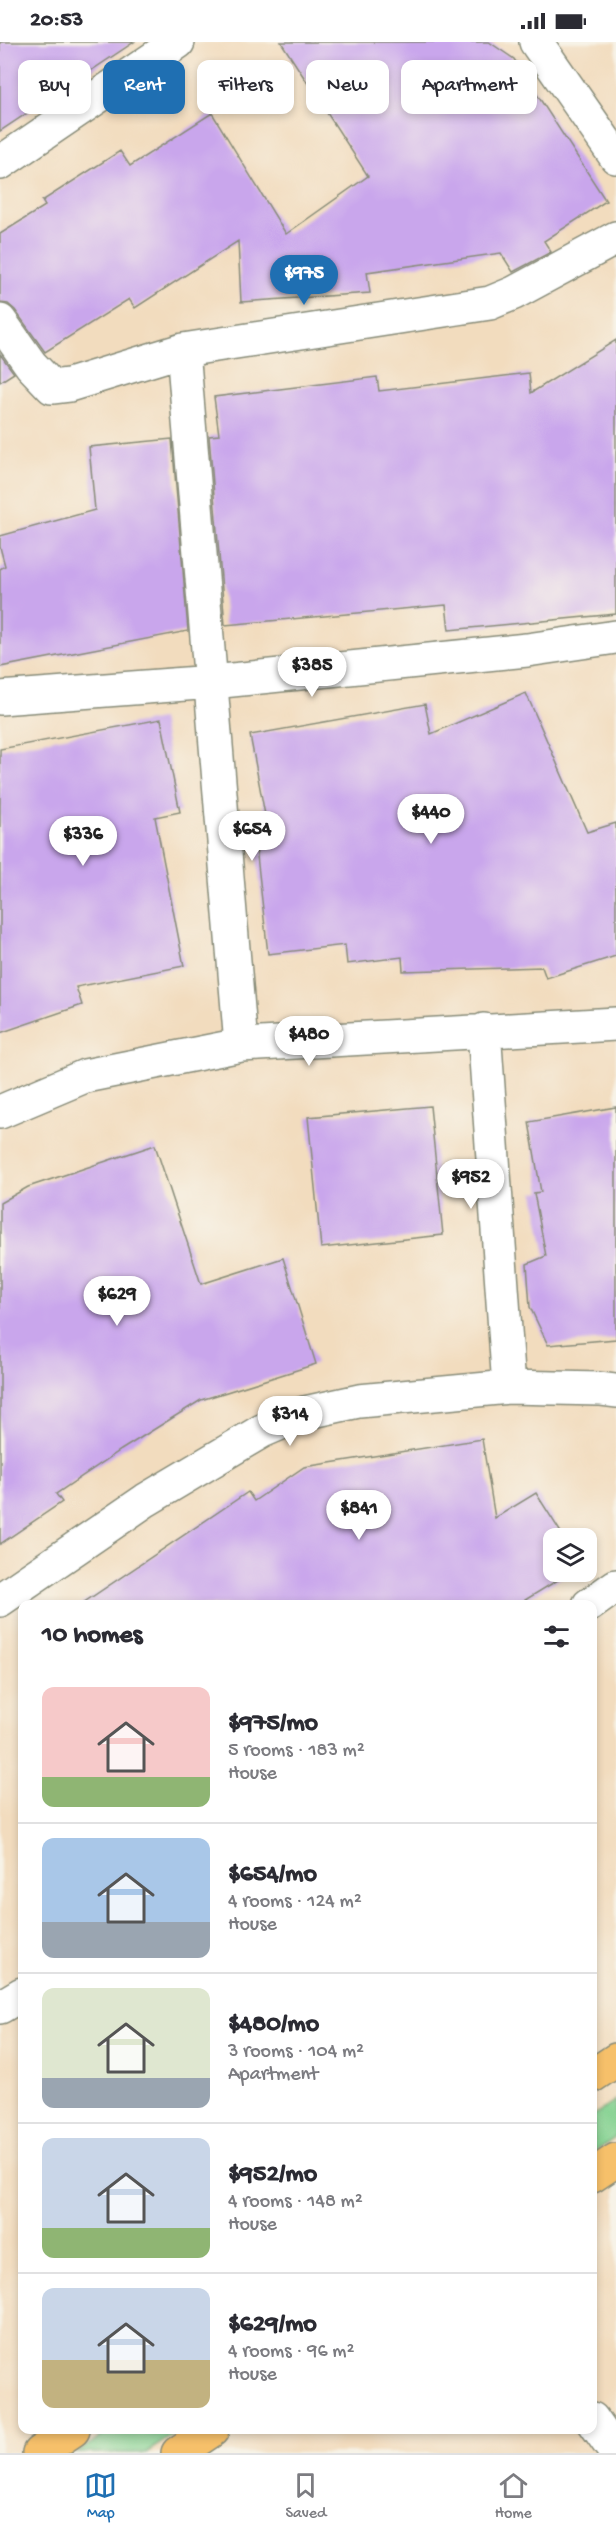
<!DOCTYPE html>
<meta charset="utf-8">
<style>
body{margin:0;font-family:"Gochi Hand",sans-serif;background:#f7f7f7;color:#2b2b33;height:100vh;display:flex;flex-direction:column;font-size:22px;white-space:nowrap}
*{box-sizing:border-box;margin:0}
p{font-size:20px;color:#7c7c81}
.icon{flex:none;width:33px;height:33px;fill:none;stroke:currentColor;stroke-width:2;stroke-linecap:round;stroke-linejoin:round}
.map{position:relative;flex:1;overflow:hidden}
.sheet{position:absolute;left:18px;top:1558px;width:579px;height:834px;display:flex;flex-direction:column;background:#fff;border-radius:12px;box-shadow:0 3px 9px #0003}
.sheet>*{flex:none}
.top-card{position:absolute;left:18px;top:18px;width:580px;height:54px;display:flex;gap:12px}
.tools{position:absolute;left:543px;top:1486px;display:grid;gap:12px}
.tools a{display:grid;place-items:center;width:54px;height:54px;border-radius:12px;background:#fff;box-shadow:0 3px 9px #0003;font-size:30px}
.price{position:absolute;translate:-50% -51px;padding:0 14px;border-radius:21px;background:#fff;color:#222;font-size:20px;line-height:39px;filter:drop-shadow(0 2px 3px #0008)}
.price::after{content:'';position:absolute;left:50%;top:36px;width:18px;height:14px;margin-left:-9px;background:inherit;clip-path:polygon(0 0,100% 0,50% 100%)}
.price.active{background:#1f6fb2;color:#fff}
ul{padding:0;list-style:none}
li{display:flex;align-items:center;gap:18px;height:150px;padding:0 24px}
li+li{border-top:2px solid #e1e1e2}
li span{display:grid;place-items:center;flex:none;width:168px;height:120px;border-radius:12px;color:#555}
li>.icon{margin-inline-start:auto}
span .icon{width:72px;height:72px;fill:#fffc;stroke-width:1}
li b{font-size:26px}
h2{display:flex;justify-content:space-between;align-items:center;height:72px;padding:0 24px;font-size:26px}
.chip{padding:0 21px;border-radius:12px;background:#fff;box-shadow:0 3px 9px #0003;font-size:21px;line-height:54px}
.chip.active{background:#1f6fb2;color:#fff}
.status{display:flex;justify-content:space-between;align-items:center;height:42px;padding:0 30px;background:#fff;direction:ltr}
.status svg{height:16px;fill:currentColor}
.tab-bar{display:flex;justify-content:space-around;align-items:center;height:84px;border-top:2px solid #e1e1e2;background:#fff;font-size:16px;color:#7c7c81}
.tab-bar a{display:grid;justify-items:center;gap:3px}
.tab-bar .active{color:#1f6fb2}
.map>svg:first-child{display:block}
</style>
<div class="status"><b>20:53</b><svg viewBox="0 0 49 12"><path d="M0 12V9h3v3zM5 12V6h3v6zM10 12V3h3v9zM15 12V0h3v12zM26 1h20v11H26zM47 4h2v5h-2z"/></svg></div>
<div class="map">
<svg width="616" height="2411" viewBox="0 0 616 2411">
<rect width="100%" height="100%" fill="#f7f3e8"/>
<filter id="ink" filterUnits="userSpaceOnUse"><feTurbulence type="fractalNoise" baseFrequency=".0167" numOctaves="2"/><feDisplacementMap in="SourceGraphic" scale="12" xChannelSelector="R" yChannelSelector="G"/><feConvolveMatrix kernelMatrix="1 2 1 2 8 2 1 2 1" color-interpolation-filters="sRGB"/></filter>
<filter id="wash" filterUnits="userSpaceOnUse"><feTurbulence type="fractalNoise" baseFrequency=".008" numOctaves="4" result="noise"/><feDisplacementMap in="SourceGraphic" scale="24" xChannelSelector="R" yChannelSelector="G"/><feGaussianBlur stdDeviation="1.35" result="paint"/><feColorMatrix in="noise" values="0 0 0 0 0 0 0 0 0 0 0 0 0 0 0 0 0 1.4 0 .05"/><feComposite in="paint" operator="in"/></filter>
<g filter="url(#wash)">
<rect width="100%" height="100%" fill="#f2dcbe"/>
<!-- green -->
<path fill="#83d190" stroke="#518762" stroke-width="1.5" d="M616,2058V2095L593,2111V2074Z
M110,2388H180L146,2411H77Z"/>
<g id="blocks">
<!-- building -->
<path fill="#c9a6ec" d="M0,0H134L0,89Z
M281,0H489L514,17L606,159L544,199L551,210L513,230L501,211L367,230L370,251L241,260L238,199L135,266L129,257L45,310L15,268L8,262L0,261V192L45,164L42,159L120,109L130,124L212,71L286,192L368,134Z
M616,298V572L449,588L446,563L225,583L209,394L219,393L214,355L377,335L379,349L529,331L531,351Z
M0,312L14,331L0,340Z
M172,397L188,589L0,625V527L5,524L0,505V494L95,468L89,405Z
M526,651L587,790L616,781V914L546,936L542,925L403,929L402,915L347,922L345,903L268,912L255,796L269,794L250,693L425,662L431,692Z
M161,677L180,770L155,775L184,924L76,945L82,963L0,991V707Z
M430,1064L443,1193L321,1206L308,1075Z
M616,1065V1297L548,1303L530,1265L527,1222L546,1214L534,1151L541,1150L529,1080Z
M155,1103L201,1242L283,1216L316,1322L201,1358L121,1408L56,1452L62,1460L0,1502V1161L28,1145Z
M482,1397L495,1476L536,1451L565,1497H554V1530H571L517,1563H80L248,1450L254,1459L304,1425Z"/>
</g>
</g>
<g filter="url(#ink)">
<use href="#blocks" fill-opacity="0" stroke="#888c79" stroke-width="1.5"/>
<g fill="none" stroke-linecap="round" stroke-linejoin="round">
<!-- minor casing -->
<g stroke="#888c79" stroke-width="36">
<path id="minor" d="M536,0L616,115
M0,121L178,0
M0,279L31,323L52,345L69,343L183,308L490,261L514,251L616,196
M183,308L241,1003
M0,656L212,640L527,608L616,595
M484,988L509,1345
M0,1070L85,1034L241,1003L616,982
M0,1558L146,1458L262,1389L304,1371L359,1359L509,1345L600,1347L616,1349
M589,1563L616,1544
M0,1965L22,1952
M592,2377L616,2411"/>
</g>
<!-- major casing -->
<g stroke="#888c79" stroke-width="36">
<path id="major" d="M592,2034L616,2018
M592,2134L616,2118
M39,2411L73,2388
M178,2411L212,2388"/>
</g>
<!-- minor -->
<use href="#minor" stroke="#fff" stroke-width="33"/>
<!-- major -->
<use href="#major" stroke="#f6c06b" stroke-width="33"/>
</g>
</g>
</svg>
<div class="tools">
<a><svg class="icon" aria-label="layers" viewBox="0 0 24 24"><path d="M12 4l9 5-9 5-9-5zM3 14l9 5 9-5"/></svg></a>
</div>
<b class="price active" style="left:304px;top:264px">$975</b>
<b class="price" style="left:312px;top:656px">$385</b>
<b class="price" style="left:431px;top:803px">$440</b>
<b class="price" style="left:252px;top:820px">$654</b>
<b class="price" style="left:83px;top:825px">$336</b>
<b class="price" style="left:309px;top:1025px">$480</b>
<b class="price" style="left:471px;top:1168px">$952</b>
<b class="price" style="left:117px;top:1285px">$629</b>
<b class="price" style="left:290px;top:1405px">$314</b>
<b class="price" style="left:359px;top:1499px">$841</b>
<div class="top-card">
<a class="chip">Buy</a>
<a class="chip active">Rent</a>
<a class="chip">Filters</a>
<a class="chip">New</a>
<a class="chip">Apartment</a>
</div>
<section class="sheet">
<h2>10 homes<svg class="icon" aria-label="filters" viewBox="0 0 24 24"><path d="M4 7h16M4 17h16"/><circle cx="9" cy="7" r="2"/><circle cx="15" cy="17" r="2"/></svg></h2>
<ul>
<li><span style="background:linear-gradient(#f6c9c9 75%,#8fb573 0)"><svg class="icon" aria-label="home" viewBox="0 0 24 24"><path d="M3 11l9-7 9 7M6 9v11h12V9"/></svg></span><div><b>$975/mo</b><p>5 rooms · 183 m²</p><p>House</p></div></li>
<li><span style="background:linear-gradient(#a9c7e8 70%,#9aa5b1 0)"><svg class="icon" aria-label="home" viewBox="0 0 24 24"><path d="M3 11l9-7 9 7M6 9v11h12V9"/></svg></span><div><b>$654/mo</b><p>4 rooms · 124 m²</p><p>House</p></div></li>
<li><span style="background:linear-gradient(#dfe7d0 75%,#9aa5b1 0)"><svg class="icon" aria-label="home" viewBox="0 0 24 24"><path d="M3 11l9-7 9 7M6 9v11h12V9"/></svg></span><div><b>$480/mo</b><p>3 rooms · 104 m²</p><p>Apartment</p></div></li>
<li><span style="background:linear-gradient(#c9d6e8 75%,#8fb573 0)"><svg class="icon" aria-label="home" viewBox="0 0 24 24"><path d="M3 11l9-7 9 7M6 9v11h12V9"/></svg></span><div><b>$952/mo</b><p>4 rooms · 148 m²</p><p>House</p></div></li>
<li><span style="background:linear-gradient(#c9d6e8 60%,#c2b280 0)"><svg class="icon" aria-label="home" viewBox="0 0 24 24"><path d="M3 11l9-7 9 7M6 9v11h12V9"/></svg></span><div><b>$629/mo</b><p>4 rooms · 96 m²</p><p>House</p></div></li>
</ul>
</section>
</div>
<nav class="tab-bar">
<a class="active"><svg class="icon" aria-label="map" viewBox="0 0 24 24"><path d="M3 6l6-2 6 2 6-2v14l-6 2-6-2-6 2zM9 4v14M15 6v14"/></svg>Map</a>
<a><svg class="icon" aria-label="saved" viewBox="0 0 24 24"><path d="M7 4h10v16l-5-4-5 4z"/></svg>Saved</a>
<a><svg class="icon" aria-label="home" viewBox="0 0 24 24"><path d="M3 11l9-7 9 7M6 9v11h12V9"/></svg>Home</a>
</nav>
